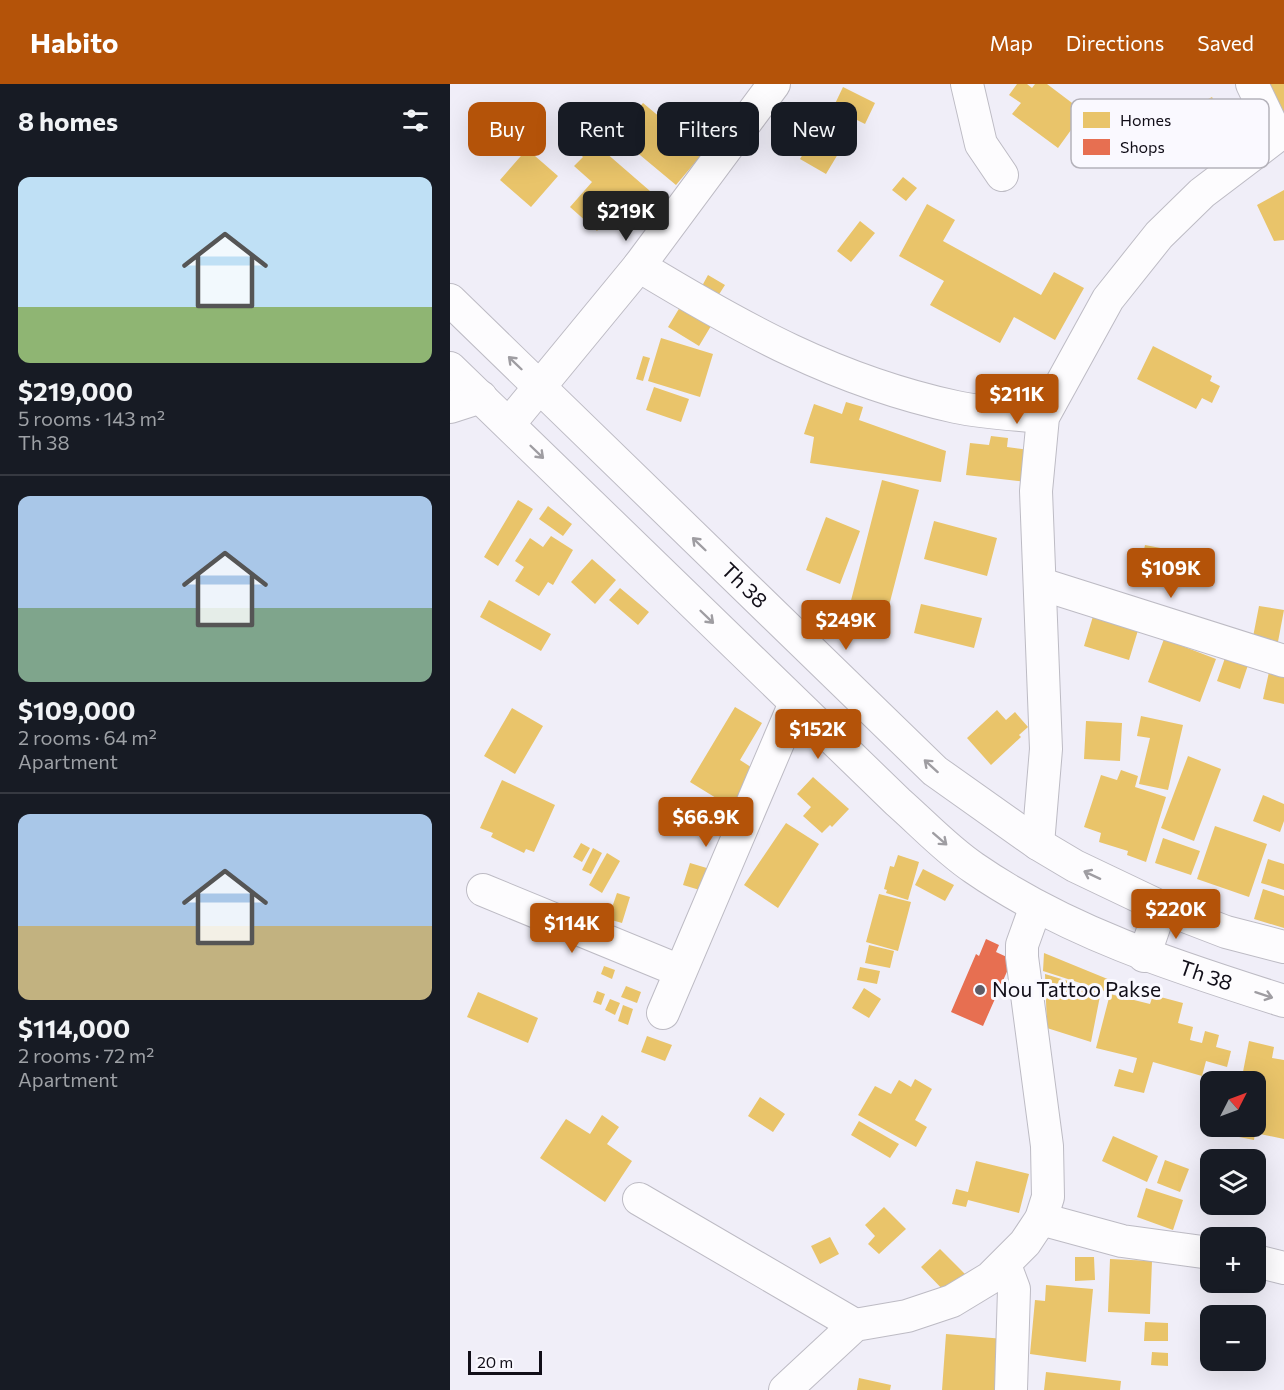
<!DOCTYPE html>
<meta charset="utf-8">
<style>
body{margin:0;font-family:Commissioner,sans-serif;background:#242831;color:#f1f3f6;height:100vh;display:flex;flex-direction:column;font-size:22px;white-space:nowrap}
*{box-sizing:border-box;margin:0}
p{font-size:20px;color:#9ea1a6}
.icon{flex:none;width:33px;height:33px;fill:none;stroke:currentColor;stroke-width:2;stroke-linecap:round;stroke-linejoin:round}
.map{position:relative;flex:1;overflow:hidden}
.drawer{display:flex;flex-direction:column;background:#171b24;width:450px}
.drawer>*{flex:none}
.hud{position:absolute;left:18px;top:18px;width:570px;height:54px;display:flex;gap:12px}
.needle{width:39px;rotate:48deg}
.controls{position:absolute;left:750px;top:987px;display:grid;gap:12px}
.controls a{display:grid;place-items:center;width:66px;height:66px;border-radius:12px;background:#171b24;box-shadow:0 6px 24px #0002;font-size:30px}
.scale{position:absolute;left:18px;bottom:15px;width:74px;box-sizing:border-box;padding-left:6px;border:3px solid #110e18;border-top:0;font-size:16px;line-height:21px;white-space:nowrap;color:#110e18;-webkit-text-stroke:4px #faf9ff;paint-order:stroke}
.price{position:absolute;translate:-50% -51px;padding:0 14px;border-radius:6px;background:#b45309;color:#fff;font-size:20px;line-height:39px;filter:drop-shadow(0 2px 3px #0008)}
.price::after{content:'';position:absolute;left:50%;top:36px;width:18px;height:14px;margin-left:-9px;background:inherit;clip-path:polygon(0 0,100% 0,50% 100%)}
.price.selected{background:#222;color:#fff}
ul{padding:0;list-style:none}
li{display:grid;align-content:center;gap:12px;height:318px;padding:0 18px}
li+li{border-top:2px solid #363941}
li span{display:grid;place-items:center;height:186px;border-radius:12px;color:#555}
li>.icon{margin-inline-start:auto}
span .icon{width:108px;height:108px;fill:#fffc;stroke-width:1}
li b{font-size:26px}
h2{display:flex;justify-content:space-between;align-items:center;height:72px;padding:0 18px;font-size:26px}
.tag{padding:0 21px;border-radius:12px;background:#171b24;box-shadow:0 6px 24px #0002;font-size:21px;line-height:54px}
.tag.selected{background:#b45309;color:#fff}
header{display:flex;align-items:center;gap:36px;box-sizing:border-box;height:84px;padding:0 30px;background:#b45309;color:#fff}
header strong{font-size:28px}
nav{display:flex;gap:33px;margin-inline-start:auto;font-size:21px}
main{display:flex;flex:1;min-height:0}
.map>svg:first-child{display:block}
</style>
<header>
<strong>Habito</strong>
<nav><a>Map</a><a>Directions</a><a>Saved</a></nav>
</header>
<main>
<section class="drawer">
<h2>8 homes<svg class="icon" aria-label="filters" viewBox="0 0 24 24"><path d="M4 7h16M4 17h16"/><circle cx="9" cy="7" r="2"/><circle cx="15" cy="17" r="2"/></svg></h2>
<ul>
<li><span style="background:linear-gradient(#bfe0f5 70%,#8fb573 0)"><svg class="icon" aria-label="home" viewBox="0 0 24 24"><path d="M3 11l9-7 9 7M6 9v11h12V9"/></svg></span><div><b>$219,000</b><p>5 rooms · 143 m²</p><p>Th 38</p></div></li>
<li><span style="background:linear-gradient(#a9c7e8 60%,#7fa58c 0)"><svg class="icon" aria-label="home" viewBox="0 0 24 24"><path d="M3 11l9-7 9 7M6 9v11h12V9"/></svg></span><div><b>$109,000</b><p>2 rooms · 64 m²</p><p>Apartment</p></div></li>
<li><span style="background:linear-gradient(#a9c7e8 60%,#c2b280 0)"><svg class="icon" aria-label="home" viewBox="0 0 24 24"><path d="M3 11l9-7 9 7M6 9v11h12V9"/></svg></span><div><b>$114,000</b><p>2 rooms · 72 m²</p><p>Apartment</p></div></li>
</ul>
</section>
<div class="map">
<svg width="834" height="1306" viewBox="0 0 834 1306">
<rect width="100%" height="100%" fill="#f0eef8"/>
<!-- homes -->
<path fill="#e9c46a" d="M567,0H577L582,4L585,0H597L634,28L608,64L562,30L571,19L559,11Z
M815,0H834V31Z
M393,3L425,19L415,40L383,24Z
M762,13L786,59L742,82L718,36Z
M193,19L253,69L226,101L166,51Z
M368,45L394,60L376,90L350,75Z
M140,55L200,107L178,130L169,122L147,147L120,123L142,98L124,82L133,73L128,68Z
M77,65L108,92L81,123L50,96Z
M453,93L467,104L456,117L442,106Z
M834,106V156L824,157L807,121Z
M477,120L505,136L493,157L591,211L604,188L634,204L605,256L564,233L550,259L480,221L494,197L449,172Z
M410,137L425,149L401,178L387,167Z
M258,191L275,201L268,212L252,202Z
M230,223L261,242L249,262L218,243Z
M211,254L263,270L250,313L198,297Z
M703,262L762,292L760,297L770,302L762,319L752,314L746,325L687,295Z
M193,272L200,274L193,297L186,295Z
M204,303L239,315L231,338L196,326Z
M396,318L413,323L409,336L496,367L491,398L360,379L364,353L354,350L364,320L392,330Z
M541,352L558,354L557,363L580,366L577,398L516,391L520,359L539,361Z
M432,396L469,406L434,541L397,532Z
M68,416L83,425L48,482L34,473Z
M98,422L122,440L113,452L89,435Z
M376,433L410,447L390,500L356,486Z
M484,437L547,454L537,492L474,475Z
M101,452L123,466L103,501L98,498L89,512L65,497L74,483L65,477L80,454L93,463Z
M695,461L726,467L725,473L732,474L730,485L734,486L733,495L725,493L723,502L682,495L686,474L692,475Z
M142,475L166,496L145,520L121,498Z
M170,504L199,528L188,541L159,516Z
M39,516L101,550L91,567L30,533Z
M471,520L532,534L524,564L464,549Z
M809,522L834,526L827,563L802,558Z
M644,529L689,543L679,576L634,562Z
M714,555L766,575L750,618L698,598Z
M775,574L798,581L790,605L767,597Z
M819,588L834,592V620L813,615Z
M285,623L312,639L290,676L307,687L284,725L240,698Z
M62,624L93,642L65,690L34,672Z
M547,626L556,636L565,628L578,643L569,651L571,653L541,681L517,654Z
M691,632L733,641L718,706L689,700L700,654L687,652Z
M636,637L672,639L670,677L634,675Z
M738,672L771,685L744,757L711,744Z
M671,686L688,692L685,703L716,713L696,778L677,771L678,767L649,758L651,749L634,743L651,691L667,696Z
M363,693L399,725L382,743L380,741L372,749L353,732L361,723L347,710Z
M52,696L105,721L84,768L76,765L74,769L41,753L43,749L30,744Z
M813,711L834,720V737L830,748L803,737Z
M336,739L369,760L328,824L294,801Z
M765,742L817,760L799,813L747,795Z
M713,754L750,767L741,791L705,779Z
M131,759L140,764L132,778L123,773Z
M143,764L152,769L141,790L132,786Z
M157,769L170,777L152,809L139,801Z
M448,771L469,778L458,816L436,809L437,806L434,805L440,782L444,783Z
M818,775L834,780V806L811,799Z
M240,779L260,785L253,807L233,801Z
M473,785L504,801L495,817L465,801Z
M813,805L834,812V844L804,835Z
M167,809L180,813L172,839L158,835Z
M429,810L461,818L448,867L416,858Z
M419,861L444,867L440,884L415,879Z
M594,869L660,896L658,908L593,887Z
M154,882L165,886L162,895L151,890Z
M410,883L430,887L427,900L407,896Z
M595,890L651,907L641,958L597,944Z
M176,902L191,908L187,919L171,913Z
M414,904L431,915L419,934L402,924Z
M147,907L155,910L151,921L143,918Z
M28,908L88,934L78,959L17,933Z
M660,910L700,920L703,911L733,919L728,939L743,943L740,956L752,959L755,947L769,951L766,963L781,967L777,983L756,977L752,992L703,978L694,1009L664,1002L669,985L683,989L687,974L646,964Z
M160,915L170,919L165,931L155,926Z
M173,921L183,925L178,941L168,937Z
M197,952L222,961L215,977L191,968Z
M799,957L824,963L822,974L834,976V1055L805,1049L804,1056L779,1051L781,1042H806V998H791Z
M465,995L482,1005L465,1036L477,1043L466,1063L408,1031L425,1002L441,1010L449,996L461,1003Z
M310,1013L335,1030L323,1048L298,1032Z
M152,1031L169,1043L157,1060L182,1077L155,1118L90,1074L116,1035L140,1050Z
M409,1037L449,1060L440,1074L401,1051Z
M663,1052L708,1072L697,1098L652,1077Z
M715,1076L739,1085L730,1108L707,1099Z
M526,1077L579,1090L569,1129L518,1116L516,1123L502,1120L506,1105L518,1108Z
M696,1104L733,1116L723,1146L687,1133Z
M434,1123L456,1145L429,1170L418,1160L425,1152L415,1141Z
M380,1153L389,1170L370,1180L361,1162Z
M490,1165L517,1192L498,1211L471,1183Z
M625,1173H644L645,1196L625,1197Z
M660,1175L702,1177L700,1230L658,1228Z
M596,1201L643,1205L636,1278L580,1270L585,1216L595,1217Z
M695,1238L718,1239V1257H694Z
M496,1250L554,1255L550,1306H492Z
M702,1268L718,1269V1282L701,1281Z
M596,1288L671,1297L670,1306H594Z
M409,1294L441,1301L440,1306H407Z"/>
<!-- shops -->
<path fill="#e76f51" d="M536,855L549,861L546,868L559,874L556,882L559,883L533,942L501,928L526,870L529,872Z"/>
<g fill="none" stroke-linecap="round" stroke-linejoin="round">
<!-- minor casing -->
<g stroke="#bdbbc4" stroke-width="34">
<g id="minor">
<path d="M517,0L531,60L552,91"/>
<path d="M802,0L827,52"/>
<path d="M189,182C293,245 386,297 506,323C534,329 564,330 593,333"/>
<path id="s1" d="M0,216L485,687L588,760L625,782L711,823L776,848L834,863"/>
<path id="s2" d="M0,284L448,718C473,740 497,766 524,784C618,849 727,883 834,917"/>
<path d="M0,323L31,313"/>
<path d="M59,340L189,182L324,0"/>
<path d="M591,500L834,577"/>
<path d="M588,760L596,665L586,407L593,333L658,215L709,151L752,109L827,52L834,49"/>
<path d="M33,806L230,887"/>
<path d="M694,872L711,823"/>
<path d="M213,929L345,619"/>
<path d="M189,1115L405,1241"/>
<path d="M591,1135L672,1157L760,1169"/>
<path d="M806,1177L834,1184"/>
<path d="M555,1181L564,1205L561,1306"/>
<path d="M335,1306L405,1241L457,1232L502,1217L540,1194L575,1159L591,1135L598,1113L597,1062L572,873V861L586,822"/>
</g>
</g>
<!-- minor -->
<use href="#minor" stroke="#fdfcfe" stroke-width="32"/>
</g>
<!-- one-way arrows -->
<defs><path id="oneway-shaft" d="M-6 0H5M1.5-3L5.5 0L1.5 3" fill="none" stroke-width="1.6" stroke-linecap="round" stroke-linejoin="round" transform="scale(1.5)"/></defs>
<g stroke="#9f9da2">
<use href="#oneway-shaft" transform="translate(65 279) rotate(-136)"/>
<use href="#oneway-shaft" transform="translate(87 368) rotate(44)"/>
<use href="#oneway-shaft" transform="translate(249 460) rotate(-136)"/>
<use href="#oneway-shaft" transform="translate(257 533) rotate(44)"/>
<use href="#oneway-shaft" transform="translate(481 682) rotate(-138)"/>
<use href="#oneway-shaft" transform="translate(490 755) rotate(41)"/>
<use href="#oneway-shaft" transform="translate(642 791) rotate(-155)"/>
<use href="#oneway-shaft" transform="translate(814 911) rotate(18)"/>
</g>
<!-- markers -->
<circle fill="#5f5c66" stroke="#faf9ff" stroke-width="2" cx="530" cy="906" r="6"/>
<g text-anchor="middle" stroke-width="6" stroke-linejoin="round" paint-order="stroke">
<!-- street labels -->
<g font-size="21" fill="#110e18" stroke="#faf9ff">
<text dy="7" stroke="none"><textPath href="#s1" startOffset="410">Th 38</textPath></text>
<text dy="7" stroke="none"><textPath href="#s2" startOffset="981">Th 38</textPath></text>
</g>
<!-- poi labels -->
<g font-size="21" fill="#110e18" stroke="#faf9ff" text-anchor="start">
<text x="542" y="913">Nou Tattoo Pakse</text>
</g>
</g>
<!-- legend -->
<rect x="621" y="15" width="198" height="69" rx="9" fill="#faf9ff" stroke="#b4b2ba" stroke-width="1.5"/>
<rect x="633" y="28" width="27" height="16" fill="#e9c46a"/>
<rect x="633" y="55" width="27" height="16" fill="#e76f51"/>
<g font-size="16" fill="#110e18">
<text x="670" y="42">Homes</text>
<text x="670" y="69">Shops</text>
</g>
</svg>
<div class="controls">
<a><svg class="needle" viewBox="-14 -14 28 28"><path d="M0-13l5 13h-10z" fill="#e53935"/><path d="M0 13l5-13h-10z" fill="#9ea1a6"/></svg></a>
<a><svg class="icon" aria-label="layers" viewBox="0 0 24 24"><path d="M12 4l9 5-9 5-9-5zM3 14l9 5 9-5"/></svg></a>
<a>+</a>
<a>−</a>
</div>
<div class="scale">20 m</div>
<b class="price selected" style="left:176px;top:158px">$219K</b>
<b class="price" style="left:567px;top:341px">$211K</b>
<b class="price" style="left:721px;top:515px">$109K</b>
<b class="price" style="left:396px;top:567px">$249K</b>
<b class="price" style="left:368px;top:676px">$152K</b>
<b class="price" style="left:256px;top:764px">$66.9K</b>
<b class="price" style="left:726px;top:856px">$220K</b>
<b class="price" style="left:122px;top:870px">$114K</b>
<div class="hud">
<a class="tag selected">Buy</a>
<a class="tag">Rent</a>
<a class="tag">Filters</a>
<a class="tag">New</a>
</div>
</div>
</main>
